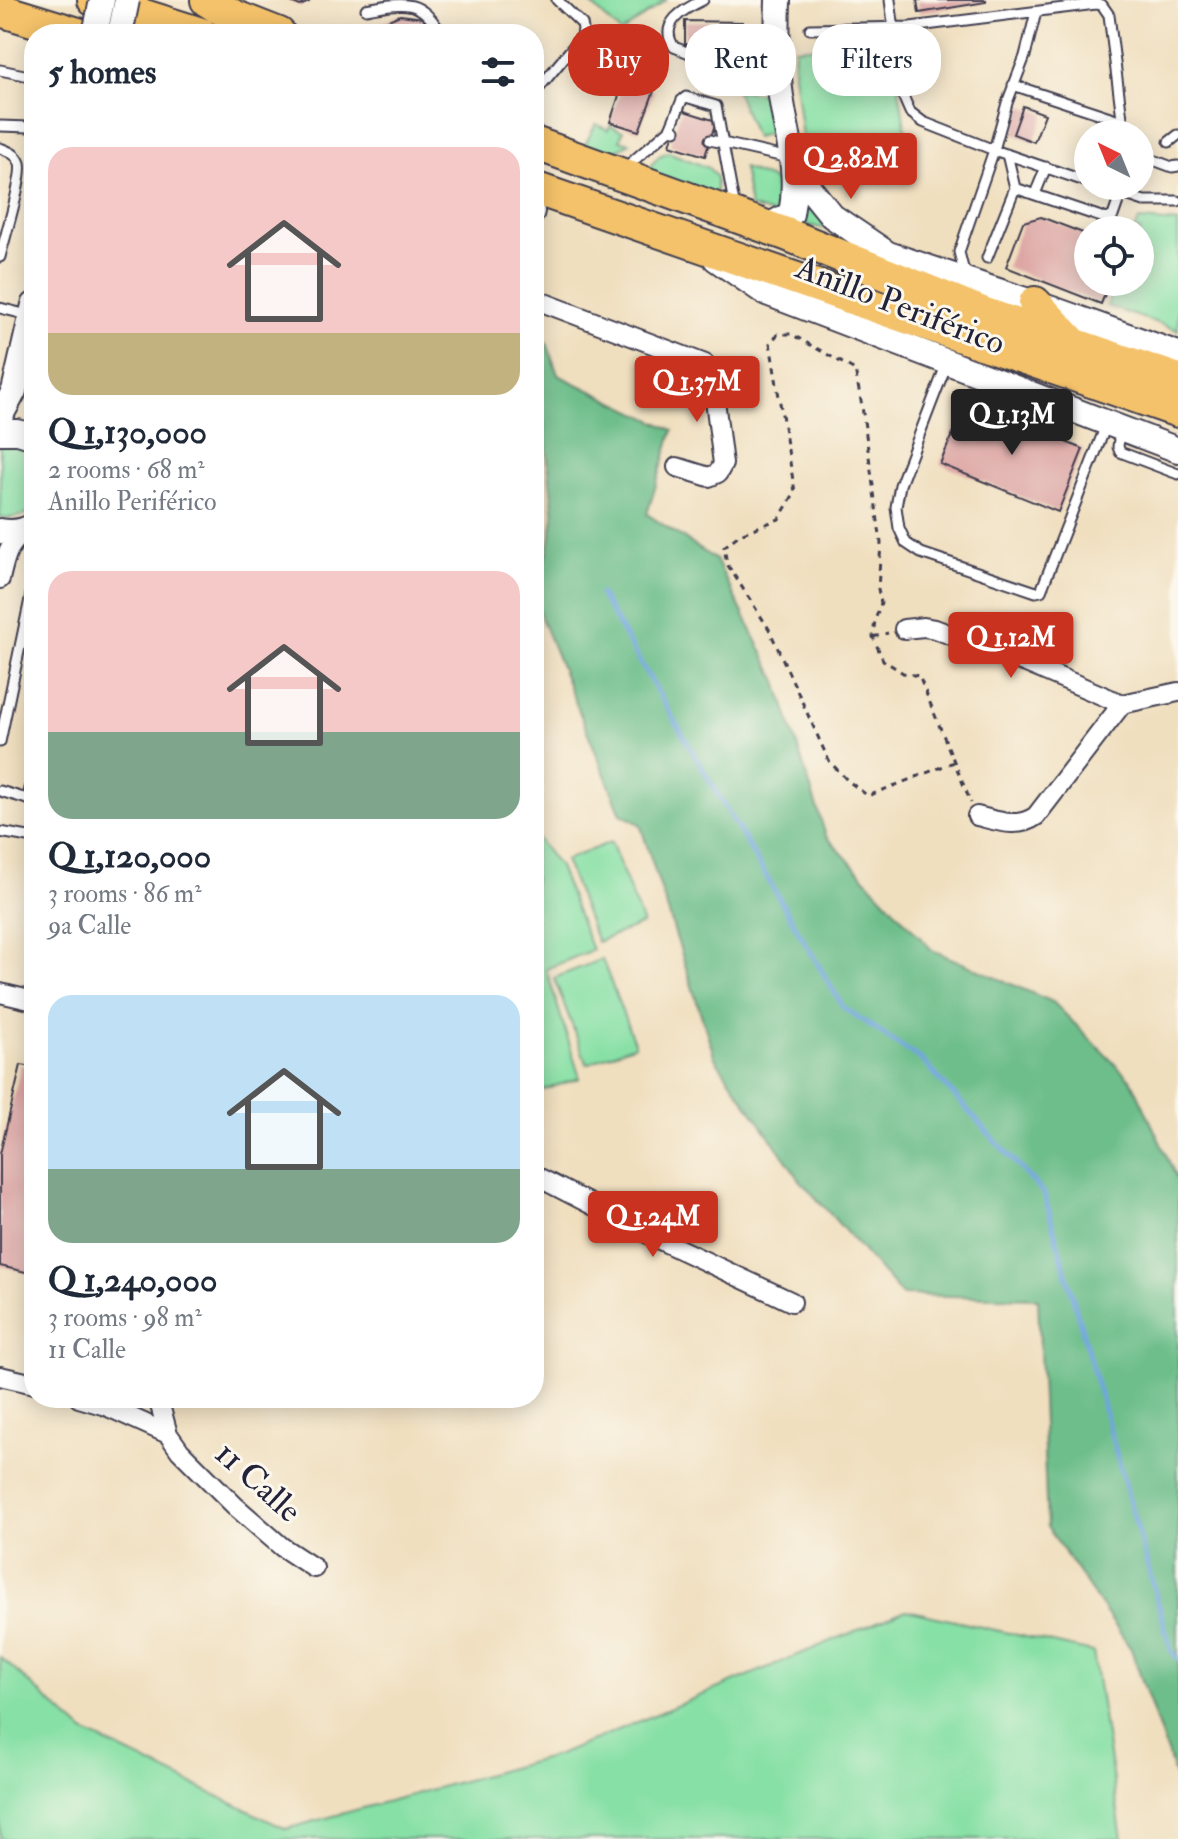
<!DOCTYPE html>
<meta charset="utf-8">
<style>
body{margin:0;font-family:"IM FELL Double Pica",serif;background:#f6f6f7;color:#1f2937;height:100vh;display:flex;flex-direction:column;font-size:30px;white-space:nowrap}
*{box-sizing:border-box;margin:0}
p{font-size:26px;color:#747a83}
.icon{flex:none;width:44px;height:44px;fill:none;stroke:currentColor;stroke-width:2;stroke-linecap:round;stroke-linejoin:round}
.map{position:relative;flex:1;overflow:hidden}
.side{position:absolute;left:24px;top:24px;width:520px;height:1384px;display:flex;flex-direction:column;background:#fff;border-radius:32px;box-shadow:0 4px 20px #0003}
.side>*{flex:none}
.top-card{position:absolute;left:568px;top:24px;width:490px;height:72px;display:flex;gap:16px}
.needle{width:52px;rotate:317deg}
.fabs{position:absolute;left:1074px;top:120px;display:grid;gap:16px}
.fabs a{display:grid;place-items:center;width:80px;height:80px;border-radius:50%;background:#fff;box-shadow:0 4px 20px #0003;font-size:40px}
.price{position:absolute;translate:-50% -68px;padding:0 18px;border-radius:8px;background:#c8321e;color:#fff;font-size:26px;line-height:52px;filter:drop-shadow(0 2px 4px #0008)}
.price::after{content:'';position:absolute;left:50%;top:48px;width:24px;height:18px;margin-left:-12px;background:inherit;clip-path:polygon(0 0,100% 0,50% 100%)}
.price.on{background:#222;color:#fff}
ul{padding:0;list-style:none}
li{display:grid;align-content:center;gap:16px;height:424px;padding:0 24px}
li span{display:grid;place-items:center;height:248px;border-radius:24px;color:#555}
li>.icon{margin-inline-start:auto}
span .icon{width:144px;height:144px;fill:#fffc;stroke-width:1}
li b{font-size:34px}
h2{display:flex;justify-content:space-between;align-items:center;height:96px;padding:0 24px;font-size:34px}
.pill{padding:0 28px;border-radius:32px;background:#fff;box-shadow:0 4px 20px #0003;font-size:28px;line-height:72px}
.pill.on{background:#c8321e;color:#fff}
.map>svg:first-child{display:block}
</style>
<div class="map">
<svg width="1178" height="1839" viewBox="0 0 1178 1839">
<rect width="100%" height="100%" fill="#fbf7ec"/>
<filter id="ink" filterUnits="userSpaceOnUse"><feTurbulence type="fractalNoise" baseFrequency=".0125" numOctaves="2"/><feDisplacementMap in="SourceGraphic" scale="16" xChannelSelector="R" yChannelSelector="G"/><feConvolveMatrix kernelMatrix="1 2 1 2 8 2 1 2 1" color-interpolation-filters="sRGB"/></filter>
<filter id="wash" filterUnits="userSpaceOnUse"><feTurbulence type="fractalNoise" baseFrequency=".006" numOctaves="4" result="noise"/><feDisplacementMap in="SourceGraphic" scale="32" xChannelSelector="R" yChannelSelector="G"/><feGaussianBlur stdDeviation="1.8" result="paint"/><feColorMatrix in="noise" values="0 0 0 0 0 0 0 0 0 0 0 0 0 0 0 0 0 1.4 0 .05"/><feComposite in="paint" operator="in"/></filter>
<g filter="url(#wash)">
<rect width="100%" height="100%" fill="#f0dfbf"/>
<!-- green -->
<path fill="#87e0a5" stroke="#548170" stroke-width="2" d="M587,0H666L621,33Z
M891,41L907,138L815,161L802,137L794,73L795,48Z
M736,90L773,95L778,131L755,137Z
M596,124L608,130L610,126L623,131L620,140L630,143L602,158L583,148Z
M668,152L709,168L716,177V196L646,171L659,156Z
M743,168L786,185L778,216L750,207Z
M802,183L836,231L798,223L806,210Z
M1139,220L1178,223V330L1107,306L1116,282H1140V230H1135Z
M15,444L27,448L34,454V509C24,517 13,519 0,517V446Z
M534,834L559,867L592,950L546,969L580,1078L534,1093Z
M611,842L643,924L597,942L565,860Z
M602,959L635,1045L587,1064L554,978Z
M906,1610L1093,1652L1122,1839H0V1657L84,1732L286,1829L558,1755Z"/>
<!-- forest -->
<path fill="#6dbe8a" stroke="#487062" stroke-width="2" d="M534,337L547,343L558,375L673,430L647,514L716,560L776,679L826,836L932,950L1053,1002L1132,1081L1178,1181V1784L1131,1649L1047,1527L1038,1298L902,1295L800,1180L715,1058L640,824L621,814L541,618L536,599L537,576L548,552L554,517L544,425L534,393Z"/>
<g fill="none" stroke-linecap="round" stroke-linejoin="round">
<!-- stream -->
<path stroke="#70a5dd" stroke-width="5" d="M600,594L843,1007L922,1060L1044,1194L1171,1650L1178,1659"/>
</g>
<g id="blocks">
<!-- building -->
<path fill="#dda6a4" d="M286,0H308L309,2L300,6Z
M917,0H986V2L919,13Z
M400,15L423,18L430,34H386L381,23Z
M685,21L742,22V45L685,44Z
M624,81L654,91L639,131L610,122Z
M1023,106L1045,114L1034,142L1013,134Z
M681,110L716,121L705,156L670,145Z
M1041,217L1088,235V282H1110L1101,304L1006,267L1023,222Z
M966,402L1083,449L1058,512L940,464Z
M21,1065L34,1067V1274L0,1266V1154Z"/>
</g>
</g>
<g filter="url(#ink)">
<use href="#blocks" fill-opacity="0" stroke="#413e4f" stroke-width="2"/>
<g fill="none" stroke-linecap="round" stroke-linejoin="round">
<!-- service casing -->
<g stroke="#413e4f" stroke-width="13">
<path id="service" d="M703,0C684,9 658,23 674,47L778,88
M890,0L903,96L910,112L923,122L994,150L1088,182
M366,9C409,1 420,0 442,34
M810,29L910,27L1096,4L1102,5L1109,15L1124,134
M0,70L34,77
M1013,85L1122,121
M534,94L582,36L583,29L582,24L557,0
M0,126L30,127L34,126
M670,129L682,100L686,97L716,106L735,209
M710,140L789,158
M1169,142L1178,135
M0,148C8,151 17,154 20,163C24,176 4,240 0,257
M1140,155L1172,167L1178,166
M625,168L670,129L675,130
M1099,186L1144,201H1178
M1015,188L1107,219L1113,216L1121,193
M1035,194L1046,167
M987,258L1015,188L1007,154
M969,276L963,268L959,252L994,150L1007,103L1025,56L1036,12
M0,308L28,315
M947,363L900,485L896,507L899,528L906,543L921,553L1036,592L1041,591L1107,423
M1120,431L1118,447L1120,452L1178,474
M0,742L34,580
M0,791L34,801
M28,799L34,767
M0,832L34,838"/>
</g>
<!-- minor casing -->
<g stroke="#413e4f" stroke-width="22">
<path id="minor" d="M534,215L535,211
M534,299L705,364L712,376L723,464L718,473L709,477L677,467
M0,579C6,553 8,544 29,528
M904,629L924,627L935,629L1026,663L1122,704L1178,692
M977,816C998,821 1018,829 1036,816L1122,704
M0,993L34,1001
M534,1175L658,1239L792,1302
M0,1376L34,1384
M79,1398L106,1406L168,1434
M158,1398L168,1434L180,1451L235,1506L282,1547L314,1568"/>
</g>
<!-- tertiary casing -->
<g stroke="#413e4f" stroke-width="28">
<path id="tertiary" d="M794,169L832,216L888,254L1058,311L1178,354
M766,227L791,214C800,169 785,132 780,89C777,59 777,30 778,0
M716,259L764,292L1178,450
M0,417L14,391L34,305
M0,432H18L34,437
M0,531C12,533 24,532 34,525"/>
</g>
<!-- trunk casing -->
<g stroke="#413e4f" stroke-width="36">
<path id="trunk" d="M94,0L201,34
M207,0L233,16L279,34
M0,10L78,34
M534,143L786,234L985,314L1178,380
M534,188L1178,411
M1035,303L1070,340"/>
</g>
<!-- path -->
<path stroke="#413e4f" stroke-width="3" stroke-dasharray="6 6" stroke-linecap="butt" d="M873,637L888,633
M954,762L868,796L847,780L829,761L769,629L727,564L724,547L740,534L779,519L795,492L770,343L778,334H791L855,370L862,406L881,543L878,589L881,603L875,620L873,637L883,660L903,673L919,676L971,803"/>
<!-- service -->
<use href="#service" stroke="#fff" stroke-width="9"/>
<!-- minor -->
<use href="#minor" stroke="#fff" stroke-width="18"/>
<!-- tertiary -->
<use href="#tertiary" stroke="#fff" stroke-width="24"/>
<!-- trunk -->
<use href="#trunk" stroke="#f4c26a" stroke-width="32"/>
<!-- tertiary-bridge casing -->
<g stroke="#413e4f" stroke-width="28" stroke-linecap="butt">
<path id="tertiary-bridge" d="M95,34L102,0
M120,34L127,0"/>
</g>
<!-- tertiary-bridge -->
<use href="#tertiary-bridge" stroke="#fff" stroke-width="24"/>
</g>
</g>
<g text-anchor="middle" stroke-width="6" stroke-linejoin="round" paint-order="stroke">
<!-- street labels -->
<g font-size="34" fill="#22223b" stroke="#fbf7ec">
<text transform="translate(901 304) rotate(21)" y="12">Anillo Periférico</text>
<text transform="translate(259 1481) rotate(42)" y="12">11 Calle</text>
</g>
</g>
</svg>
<div class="fabs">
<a><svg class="needle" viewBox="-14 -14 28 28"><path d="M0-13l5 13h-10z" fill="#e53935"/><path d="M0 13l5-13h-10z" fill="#747a83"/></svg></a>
<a><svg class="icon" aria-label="locate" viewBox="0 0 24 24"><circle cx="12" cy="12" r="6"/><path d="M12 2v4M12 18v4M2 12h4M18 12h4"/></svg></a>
</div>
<b class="price" style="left:851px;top:201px">Q 2.82M</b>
<b class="price" style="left:697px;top:424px">Q 1.37M</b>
<b class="price on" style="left:1012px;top:457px">Q 1.13M</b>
<b class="price" style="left:1011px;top:680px">Q 1.12M</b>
<b class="price" style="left:653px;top:1259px">Q 1.24M</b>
<div class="top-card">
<a class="pill on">Buy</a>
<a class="pill">Rent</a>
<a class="pill">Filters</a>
</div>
<section class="side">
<h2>5 homes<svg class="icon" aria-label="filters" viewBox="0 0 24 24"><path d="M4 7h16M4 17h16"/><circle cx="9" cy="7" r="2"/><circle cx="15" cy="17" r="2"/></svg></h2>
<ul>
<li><span style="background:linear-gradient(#f6c9c9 75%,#c2b280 0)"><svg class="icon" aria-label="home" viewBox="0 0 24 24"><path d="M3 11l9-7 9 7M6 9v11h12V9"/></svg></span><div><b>Q 1,130,000</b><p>2 rooms · 68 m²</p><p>Anillo Periférico</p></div></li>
<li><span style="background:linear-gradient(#f6c9c9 65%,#7fa58c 0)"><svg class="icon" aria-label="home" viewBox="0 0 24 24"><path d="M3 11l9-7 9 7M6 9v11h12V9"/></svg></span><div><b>Q 1,120,000</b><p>3 rooms · 86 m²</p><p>9a Calle</p></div></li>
<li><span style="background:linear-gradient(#bfe0f5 70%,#7fa58c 0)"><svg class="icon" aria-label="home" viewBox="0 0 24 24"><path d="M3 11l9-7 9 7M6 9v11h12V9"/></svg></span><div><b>Q 1,240,000</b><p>3 rooms · 98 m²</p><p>11 Calle</p></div></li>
</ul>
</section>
</div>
